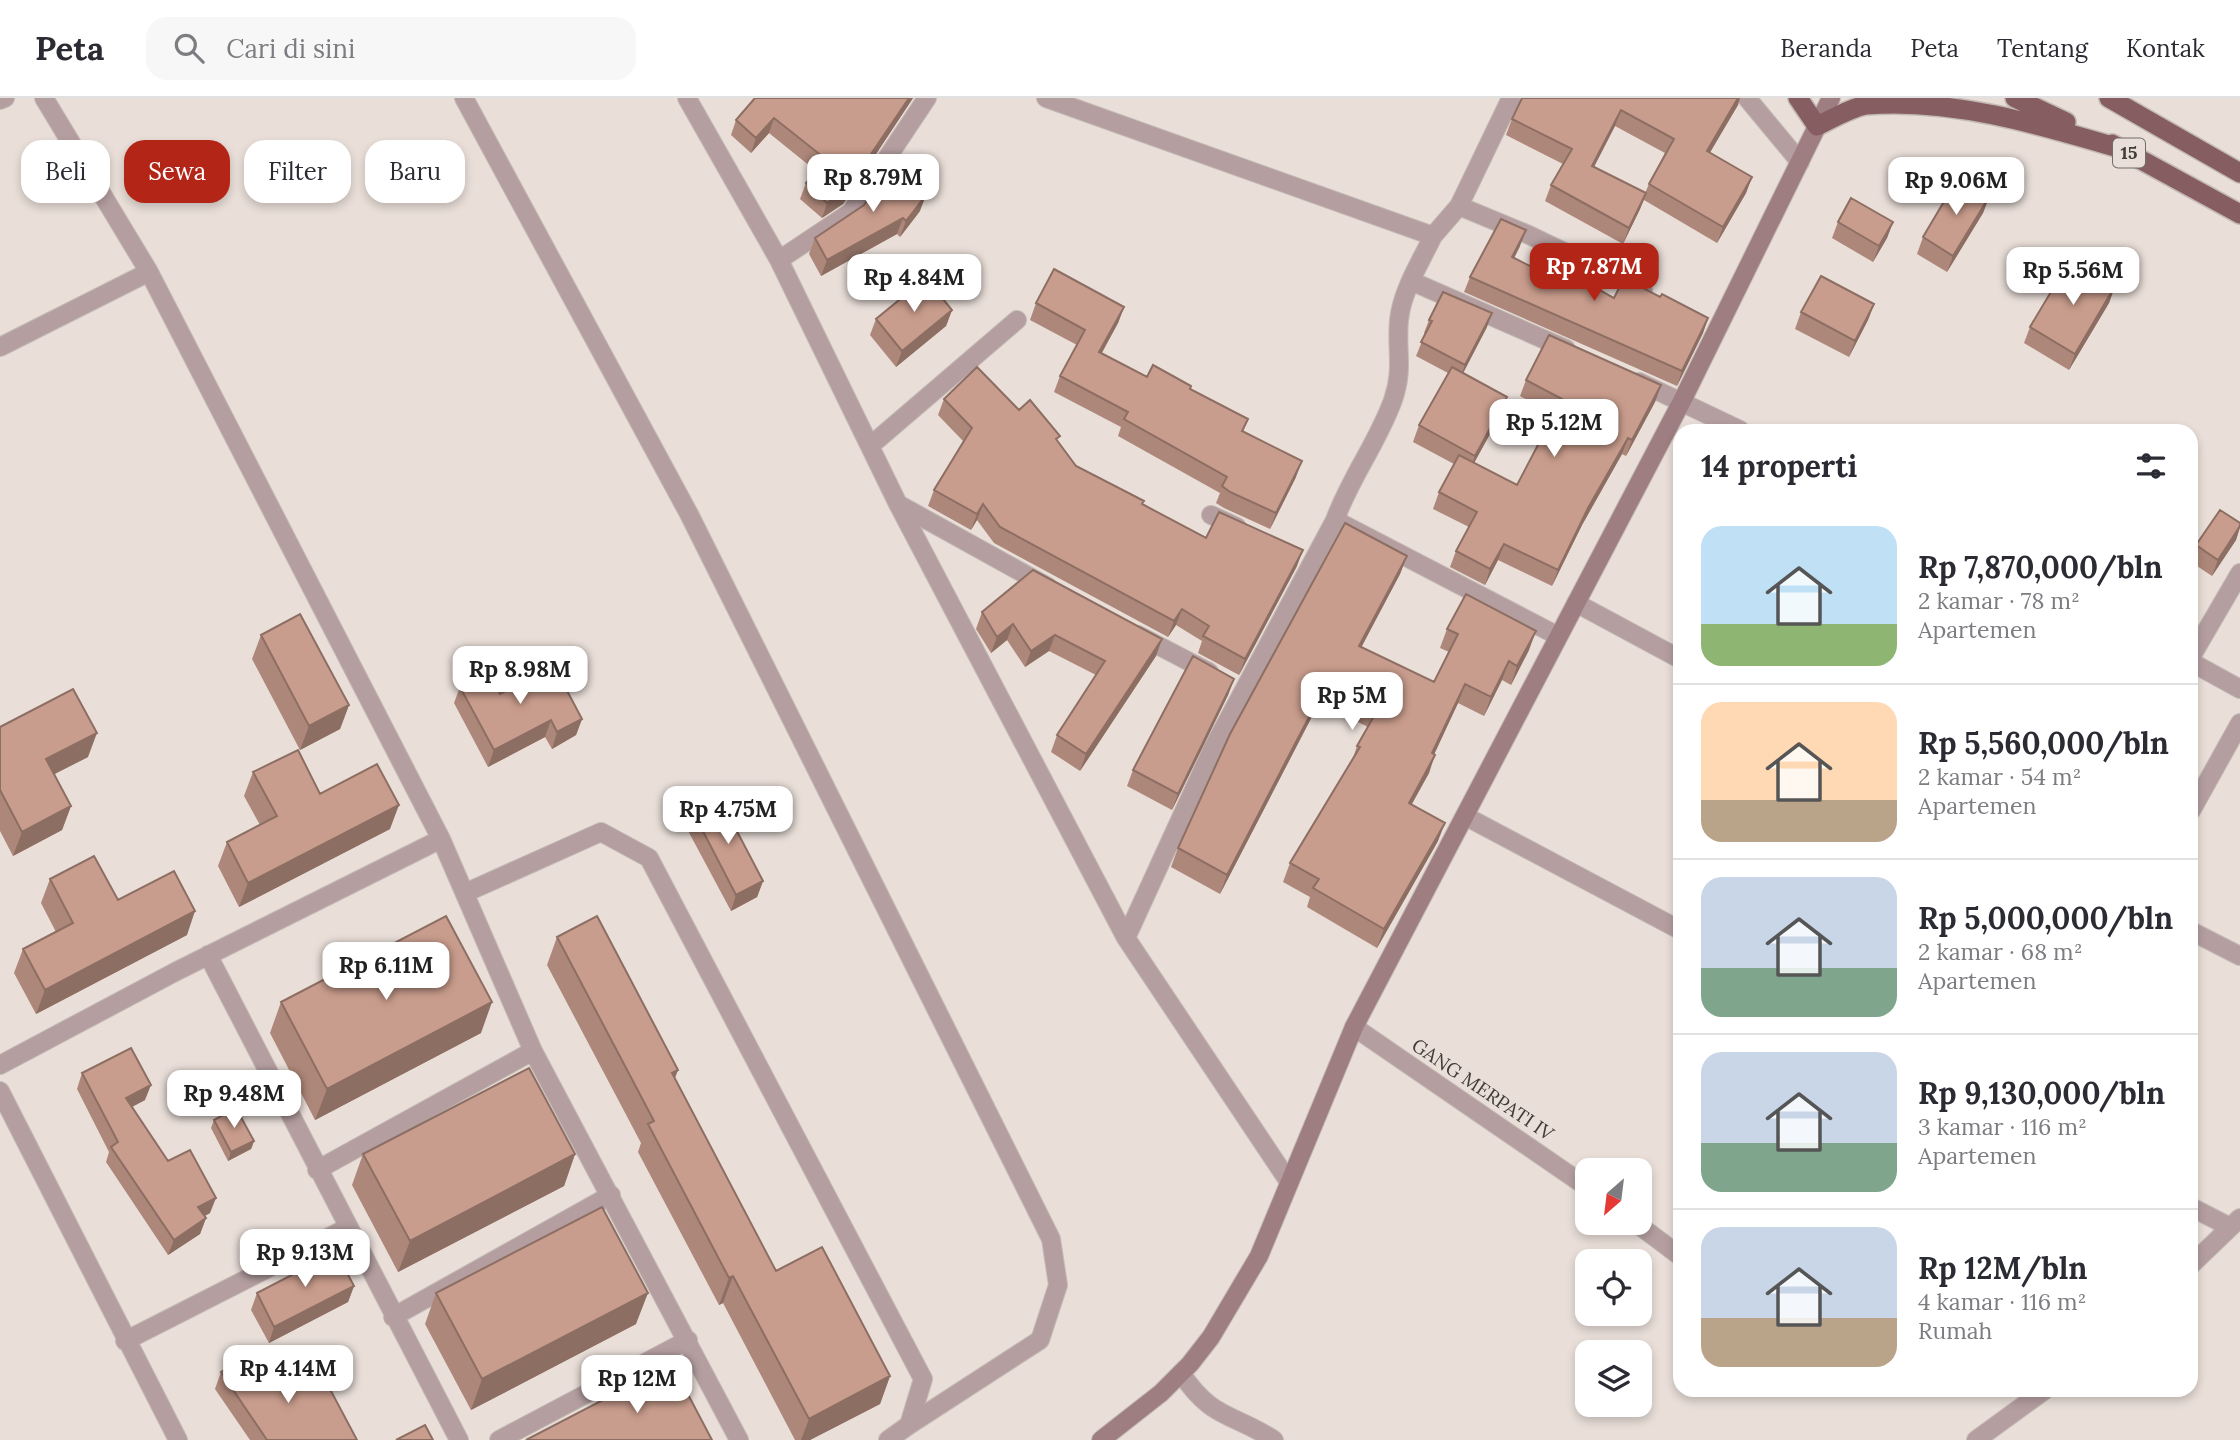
<!DOCTYPE html>
<html lang="id">
<meta charset="utf-8">
<style>
body{margin:0;font-family:Lora,serif;background:#f7f7f7;color:#2b2b33;height:100vh;display:flex;flex-direction:column;font-size:26px;white-space:nowrap}
*{box-sizing:border-box;margin:0}
p{font-size:23px;color:#7c7c81}
.icon{flex:none;width:38px;height:38px;fill:none;stroke:currentColor;stroke-width:2;stroke-linecap:round;stroke-linejoin:round}
.map{position:relative;flex:1;overflow:hidden}
.panel{position:absolute;left:1673px;top:326px;width:525px;height:973px;display:flex;flex-direction:column;background:#fff;border-radius:21px;box-shadow:0 4px 10px #0003}
.panel>*{flex:none}
.hud{position:absolute;left:21px;top:42px;width:665px;height:63px;display:flex;gap:14px}
.needle{width:46px;rotate:208deg}
.controls{position:absolute;left:1575px;top:1060px;display:grid;gap:14px}
.controls a{display:grid;place-items:center;width:77px;height:77px;border-radius:14px;background:#fff;box-shadow:0 4px 10px #0003;font-size:35px}
.price{position:absolute;translate:-50% -60px;padding:0 16px;border-radius:14px;background:#fff;color:#222;font-size:23px;line-height:46px;filter:drop-shadow(0 2px 4px #0008)}
.price::after{content:'';position:absolute;left:50%;top:42px;width:21px;height:16px;margin-left:-10px;background:inherit;clip-path:polygon(0 0,100% 0,50% 100%)}
.price.on{background:#b32517;color:#fff}
ul{padding:0;list-style:none}
li{display:flex;align-items:center;gap:21px;height:175px;padding:0 28px}
li+li{border-top:2px solid #e1e1e2}
li span{display:grid;place-items:center;flex:none;width:196px;height:140px;border-radius:21px;color:#555}
li>.icon{margin-inline-start:auto}
span .icon{width:84px;height:84px;fill:#fffc;stroke-width:1}
li b{font-size:30px}
h2{display:flex;justify-content:space-between;align-items:center;height:84px;padding:0 28px;font-size:30px}
.chip{padding:0 24px;border-radius:21px;background:#fff;box-shadow:0 4px 10px #0003;font-size:24px;line-height:63px}
.chip.on{background:#b32517;color:#fff}
header{display:flex;align-items:center;gap:42px;box-sizing:border-box;height:98px;padding:0 35px;background:#fff;border-bottom:2px solid #e1e1e2}
header strong{font-size:33px}
nav{display:flex;gap:38px;margin-inline-start:auto;font-size:24px}
.search{width:490px;height:63px;background:#f7f7f7;display:flex;align-items:center;gap:18px;box-sizing:border-box;padding:0 24px;border-radius:21px;color:#7c7c81;font-size:26px}
.map>svg:first-child{display:block}
</style>
<header>
<strong>Peta</strong>
<div class="search"><svg class="icon" aria-label="search" viewBox="0 0 24 24"><circle cx="10" cy="10" r="6"/><path d="M15 15l6 6"/></svg>Cari di sini</div>
<nav><a>Beranda</a><a>Peta</a><a>Tentang</a><a>Kontak</a></nav>
</header>
<div class="map">
<svg width="2240" height="1342" viewBox="0 0 2240 1342">
<rect width="100%" height="100%" fill="#e9ded8"/>
<g fill="none" stroke-linecap="round" stroke-linejoin="round">
<!-- service casing -->
<g stroke="#c4bab5" stroke-width="20">
<path id="service" d="M44,0L149,174L441,741
M464,0L689,416L1051,1141L1058,1187L1040,1242L909,1327
M0,2L5,0
M0,249L149,174
M465,795L601,734L649,760L923,1281L909,1327L888,1342
M208,857L459,1342
M0,967L175,874L441,741L533,953L739,1342
M0,993L178,1342
M317,1072L533,953
M393,1219L611,1097
M125,1243L347,1130
M499,1342L688,1242"/>
</g>
<!-- minor casing -->
<g stroke="#c4bab5" stroke-width="20">
<path id="minor" d="M687,0L779,162L898,406L1126,840L1289,1084
M1046,0L1433,138L1459,108L1511,0
M1747,0L1800,64
M1459,108L1529,137L1643,192
M779,162L851,114L927,0
M1411,183L1566,251
M1639,284L1740,332
M870,348L1017,222
M898,406L1048,489
M1211,417L1237,429
M1335,422C1350,380 1378,344 1393,302C1404,270 1396,253 1399,222C1402,193 1420,165 1433,138
M1576,505L1680,561
M1138,537L1209,574
M2191,559L2240,475
M2191,564L2240,591
M2191,713L2240,625
M1465,718L1680,832
M2191,833L2240,858
M1126,840L1213,650L1335,422L1558,538
M1354,929L1587,1089
M2191,1109L2230,1129
M1636,1125L1680,1158
M2191,1167L2240,1120
M1181,1275C1212,1322 1233,1315 1274,1342
M1976,1342L2045,1292"/>
</g>
<!-- secondary casing -->
<g stroke="#c4bab5" stroke-width="20">
<path id="secondary" d="M1101,1342L1161,1295L1190,1266L1211,1239L1259,1158L1354,929L1682,303L1831,0"/>
</g>
<!-- trunk casing -->
<g stroke="#c4bab5" stroke-width="22">
<path id="trunk" d="M1798,0L1817,28C1832,21 1850,10 1866,7C1952,0 2041,27 2122,51
M2015,0L2066,24
M2109,0L2240,75
M2112,46L2240,116"/>
</g>
<!-- service -->
<use href="#service" stroke="#b49ea0" stroke-width="18"/>
<!-- minor -->
<use href="#minor" stroke="#b49ea0" stroke-width="18"/>
<!-- secondary -->
<use href="#secondary" stroke="#9e7e80" stroke-width="18"/>
<!-- trunk -->
<use href="#trunk" stroke="#865d60" stroke-width="19"/>
</g>
<!-- wall -->
<path fill="#ad8779" fill-rule="evenodd" d="M913,0L843,106L822,120L800,101L806,85L816,73L769,35L751,55L731,37L736,22Z
M1521,1L1738,7L1709,55L1752,79L1746,95L1717,145L1644,102L1640,111L1623,146L1545,103L1551,87L1563,66L1506,37L1512,21ZM1615,28L1665,55L1649,86L1645,95L1594,69Z
M1989,99L1983,115L1947,174L1917,156L1923,139Z
M920,113L900,139L897,136L821,178L809,156L815,140Z
M1838,124H1893L1887,140L1873,164L1832,140Z
M1520,148L1514,160L1558,182L1614,200L1660,199L1708,220L1703,235L1677,288L1464,194L1470,179Z
M2115,188L2109,205L2069,272L2024,245L2030,229Z
M1036,205L1124,209L1118,225L1102,255L1147,279L1190,292L1248,321L1243,334L1296,379L1270,431L1224,410L1216,405L1220,395L1118,338L1121,329L1054,294L1060,278L1077,247L1030,222Z
M1874,206L1868,222L1849,259L1795,231L1801,214Z
M952,212L946,228L896,269L870,237L876,221Z
M1429,222L1487,229L1463,275L1507,299L1501,316L1474,365L1517,387L1554,316L1520,298L1526,282L1661,287L1655,304L1626,358L1622,356L1582,427L1552,488L1498,462L1485,487L1450,469L1456,453L1469,429L1433,411L1439,394L1454,366L1413,344L1419,327L1448,275L1416,258L1425,236L1424,235Z
M944,301L1019,312L1058,344L1076,368L1143,406L1206,440L1297,468L1239,577L1198,555L1202,543L1176,527L1168,539L994,445L977,422L971,432L928,408L934,392L963,343L938,317Z
M2240,425V430L2236,442L2212,478L2191,464V461L2196,447Z
M1407,458L1400,476L1361,549L1434,584L1449,554L1440,550L1447,531L1529,552L1511,587L1502,582L1484,618L1458,605L1434,656L1429,675L1411,707L1438,743L1377,850L1307,809L1310,799L1283,784L1290,765L1352,663L1357,648L1368,629L1319,605L1220,796L1171,769L1178,750Z
M982,514L1156,558L1080,673L1051,654L1057,637L1096,577L1049,553L1025,569L1007,542L991,555L976,531Z
M261,537L349,607L340,631L300,652L252,561Z
M1234,581L1228,597L1172,712L1127,688L1133,672Z
M460,589L500,596L582,621L576,637L552,651L545,639L488,669L454,605Z
M0,629L88,659L54,676L71,708L62,732L13,758L0,733Z
M253,674L320,696L390,731L239,809L218,768L227,744L260,727L244,698Z
M692,712L763,783L757,799L731,813L686,729Z
M50,781L118,802L187,837L36,916L14,875L23,851L56,834L41,805Z
M557,839L675,981L776,1173L890,1278L880,1306L810,1342H795L723,1205L719,1207L638,1054L641,1045L547,867Z
M281,904L481,935L315,1022L270,935Z
M82,975L145,1002L132,1009L168,1063L210,1115L204,1118L206,1120L200,1136L168,1157L106,1064L109,1054L77,991Z
M214,1022L254,1043L251,1051L228,1063L211,1030Z
M363,1056H575L564,1088L398,1174L352,1087Z
M354,1188L348,1204L269,1245L251,1212L257,1195Z
M436,1195L636,1226L471,1312L425,1226Z
M221,1274L283,1296L357,1342H250L215,1291Z"/>
<!-- shaded-wall -->
<path fill="#8d6e63" d="M909,0H913L843,106L822,120L827,105Z
M1738,0H1740L1738,7L1701,70L1707,53Z
M1621,12L1615,28L1586,84L1592,68Z
M774,20L769,35L751,55L756,40Z
M1752,79L1746,95L1717,145L1723,129Z
M1646,95L1640,111L1623,146L1629,130Z
M926,97L920,113L900,139L906,123Z
M1989,99L1983,115L1947,174L1953,158Z
M903,120L897,136L821,178L827,162Z
M1893,124L1887,140L1873,164L1879,148Z
M1526,132L1520,148L1507,174L1512,159Z
M2115,188L2109,205L2069,272L2075,256Z
M1874,206L1868,222L1849,259L1855,243Z
M1124,209L1118,225L1093,270L1099,254Z
M952,212L946,228L896,269L902,253Z
M1492,215L1487,229L1460,281L1465,267Z
M1708,220L1703,235L1677,288L1682,273Z
M1661,287L1655,304L1626,358L1632,342Z
M1507,299L1501,316L1469,374L1475,358Z
M1628,340L1622,356L1582,427L1552,488L1558,472L1588,410Z
M1302,363L1296,379L1270,431L1276,415Z
M983,406L977,422L971,432L977,416Z
M2240,428L2236,442L2212,478L2218,462Z
M1504,446L1498,462L1485,487L1490,471Z
M1303,452L1297,468L1239,577L1245,561Z
M1407,458L1400,476L1352,567L1359,548Z
M1182,511L1176,527L1168,539L1174,523Z
M1013,526L1007,542L991,555L997,539Z
M1536,533L1529,552L1511,587L1517,568Z
M1055,537L1049,553L1025,569L1031,553Z
M1162,541L1156,558L1080,673L1086,656Z
M1509,563L1502,582L1484,618L1491,599Z
M1234,581L1228,597L1172,712L1178,696Z
M1326,586L1319,605L1220,796L1227,777Z
M1465,586L1458,605L1426,674L1432,655Z
M349,607L340,631L300,652L309,628Z
M582,621L576,637L552,651L557,634Z
M551,622L545,639L488,669L494,652Z
M97,635L88,659L37,685L46,661Z
M1435,657L1429,675L1402,724L1409,705Z
M399,707L390,731L239,809L248,785Z
M71,708L62,732L13,758L22,734Z
M1445,725L1438,743L1377,850L1384,831Z
M763,783L757,799L731,813L736,797Z
M195,813L187,837L36,916L45,892Z
M492,904L481,935L315,1022L327,991Z
M678,972L668,999L672,975Z
M151,987L145,1002L120,1015L126,1000Z
M254,1043L251,1051L228,1063L231,1054Z
M575,1056L564,1088L398,1174L410,1143Z
M216,1100L210,1115L192,1125L198,1109Z
M206,1120L200,1136L168,1157L174,1142Z
M733,1178L723,1205L719,1207L729,1180Z
M354,1188L348,1204L269,1245L274,1229Z
M648,1195L636,1226L471,1312L482,1281Z
M890,1278L880,1306L810,1342H801L809,1321Z"/>
<!-- building -->
<path fill="#c99d8d" stroke="#8d6e63" stroke-width="2" d="M755,0H909L848,90L827,105L806,85L827,62L774,20L756,40L736,22Z
M1522,0H1738L1707,53L1752,79L1723,129L1649,86L1674,41L1621,12L1592,68L1646,95L1629,130L1551,87L1572,51L1512,21Z
M890,69L926,97L906,123L903,120L827,162L815,140L864,107Z
M1958,80L1989,99L1953,158L1923,139Z
M1851,100L1893,124L1879,148L1838,124Z
M1501,121L1526,132L1512,159L1558,182L1564,172L1614,200L1624,180L1660,199L1662,196L1708,220L1682,273L1470,179Z
M2070,162L2115,188L2075,256L2030,229Z
M1054,171L1124,209L1099,254L1147,279L1153,267L1191,288L1190,291L1248,321L1242,333L1302,363L1276,415L1230,394L1222,388L1227,379L1124,321L1128,314L1060,278L1085,232L1036,205Z
M1821,178L1874,206L1855,243L1801,214Z
M926,180L952,212L902,253L876,221Z
M1443,194L1492,215L1465,267L1421,244L1432,223L1429,222Z
M1549,237L1661,287L1632,342L1628,340L1588,410L1558,472L1504,446L1490,471L1456,453L1477,414L1439,394L1459,357L1517,387L1562,301L1526,282Z
M977,269L1019,312L1030,302L1060,338L1056,341L1076,368L1144,403L1142,406L1206,440L1219,414L1303,452L1245,561L1203,538L1209,528L1182,511L1174,523L1000,429L983,406L977,416L934,392L972,330L944,301Z
M1452,269L1507,299L1475,358L1419,327Z
M1986,329L1993,332H1984Z
M2220,412L2240,425V428L2218,462L2196,447Z
M1345,425L1407,458L1359,548L1434,584L1458,536L1447,531L1466,496L1536,533L1517,568L1509,563L1491,599L1465,586L1432,655L1435,657L1409,705L1445,725L1384,831L1313,790L1319,781L1290,765L1360,649L1357,648L1378,611L1326,586L1227,777L1178,750L1230,636Z
M1033,472L1162,541L1086,656L1057,637L1105,563L1055,537L1031,553L1013,526L997,539L982,514Z
M300,516L349,607L309,628L261,537Z
M1193,558L1234,581L1178,696L1133,672Z
M554,568L582,621L557,634L551,622L494,652L460,589L488,574L500,596Z
M73,591L97,635L46,661L71,708L22,734L0,692V629Z
M298,652L320,696L377,666L399,707L248,785L227,744L277,718L253,674Z
M719,699L763,783L736,797L692,712Z
M94,758L118,802L174,773L195,813L45,892L23,851L73,825L50,781Z
M446,818L492,904L327,991L281,904Z
M597,818L678,972L672,975L776,1173L822,1149L890,1278L809,1321L733,1178L729,1180L648,1026L654,1023L557,839Z
M131,950L151,987L126,1000L168,1063L190,1052L216,1100L198,1109L206,1120L174,1142L111,1049L118,1044L82,975Z
M529,970L575,1056L410,1143L363,1056Z
M236,1010L254,1043L231,1054L214,1022Z
M602,1109L648,1195L482,1281L436,1195Z
M336,1154L354,1188L274,1229L257,1195Z
M254,1253L283,1296L322,1276L357,1342H267L221,1274Z
M672,1266L712,1342H526Z
M425,1327L433,1342H396Z"/>
<g text-anchor="middle" stroke-width="7" stroke-linejoin="round" paint-order="stroke">
<!-- shield labels -->
<rect fill="#e9ded8" stroke="#736d69" stroke-width="2" x="2113" y="40.5" width="32" height="29" rx="5"/>
<g font-size="18" font-weight="bold" fill="#403c3a">
<text x="2129" y="61">15</text>
</g>
<!-- street labels -->
<g font-size="19" fill="#403c3a" stroke="#e9ded8">
<text transform="translate(1483 991) rotate(34)" y="7">GANG MERPATI IV</text>
</g>
</g>
</svg>
<div class="controls">
<a><svg class="needle" viewBox="-14 -14 28 28"><path d="M0-13l5 13h-10z" fill="#e53935"/><path d="M0 13l5-13h-10z" fill="#7c7c81"/></svg></a>
<a><svg class="icon" aria-label="locate" viewBox="0 0 24 24"><circle cx="12" cy="12" r="6"/><path d="M12 2v4M12 18v4M2 12h4M18 12h4"/></svg></a>
<a><svg class="icon" aria-label="layers" viewBox="0 0 24 24"><path d="M12 4l9 5-9 5-9-5zM3 14l9 5 9-5"/></svg></a>
</div>
<b class="price" style="left:873px;top:116px">Rp 8.79M</b>
<b class="price" style="left:1956px;top:119px">Rp 9.06M</b>
<b class="price on" style="left:1594px;top:205px">Rp 7.87M</b>
<b class="price" style="left:2073px;top:209px">Rp 5.56M</b>
<b class="price" style="left:914px;top:216px">Rp 4.84M</b>
<b class="price" style="left:1554px;top:361px">Rp 5.12M</b>
<b class="price" style="left:520px;top:608px">Rp 8.98M</b>
<b class="price" style="left:1352px;top:634px">Rp 5M</b>
<b class="price" style="left:728px;top:748px">Rp 4.75M</b>
<b class="price" style="left:386px;top:904px">Rp 6.11M</b>
<b class="price" style="left:234px;top:1032px">Rp 9.48M</b>
<b class="price" style="left:305px;top:1191px">Rp 9.13M</b>
<b class="price" style="left:288px;top:1307px">Rp 4.14M</b>
<b class="price" style="left:637px;top:1317px">Rp 12M</b>
<div class="hud">
<a class="chip">Beli</a>
<a class="chip on">Sewa</a>
<a class="chip">Filter</a>
<a class="chip">Baru</a>
</div>
<section class="panel">
<h2>14 properti<svg class="icon" aria-label="filters" viewBox="0 0 24 24"><path d="M4 7h16M4 17h16"/><circle cx="9" cy="7" r="2"/><circle cx="15" cy="17" r="2"/></svg></h2>
<ul>
<li><span style="background:linear-gradient(#bfe0f5 70%,#8fb573 0)"><svg class="icon" aria-label="home" viewBox="0 0 24 24"><path d="M3 11l9-7 9 7M6 9v11h12V9"/></svg></span><div><b>Rp 7,870,000/bln</b><p>2 kamar · 78 m²</p><p>Apartemen</p></div></li>
<li><span style="background:linear-gradient(#ffd9b3 70%,#b9a48a 0)"><svg class="icon" aria-label="home" viewBox="0 0 24 24"><path d="M3 11l9-7 9 7M6 9v11h12V9"/></svg></span><div><b>Rp 5,560,000/bln</b><p>2 kamar · 54 m²</p><p>Apartemen</p></div></li>
<li><span style="background:linear-gradient(#c9d6e8 65%,#7fa58c 0)"><svg class="icon" aria-label="home" viewBox="0 0 24 24"><path d="M3 11l9-7 9 7M6 9v11h12V9"/></svg></span><div><b>Rp 5,000,000/bln</b><p>2 kamar · 68 m²</p><p>Apartemen</p></div></li>
<li><span style="background:linear-gradient(#c9d6e8 65%,#7fa58c 0)"><svg class="icon" aria-label="home" viewBox="0 0 24 24"><path d="M3 11l9-7 9 7M6 9v11h12V9"/></svg></span><div><b>Rp 9,130,000/bln</b><p>3 kamar · 116 m²</p><p>Apartemen</p></div></li>
<li><span style="background:linear-gradient(#c9d6e8 65%,#b9a48a 0)"><svg class="icon" aria-label="home" viewBox="0 0 24 24"><path d="M3 11l9-7 9 7M6 9v11h12V9"/></svg></span><div><b>Rp 12M/bln</b><p>4 kamar · 116 m²</p><p>Rumah</p></div></li>
</ul>
</section>
</div>
